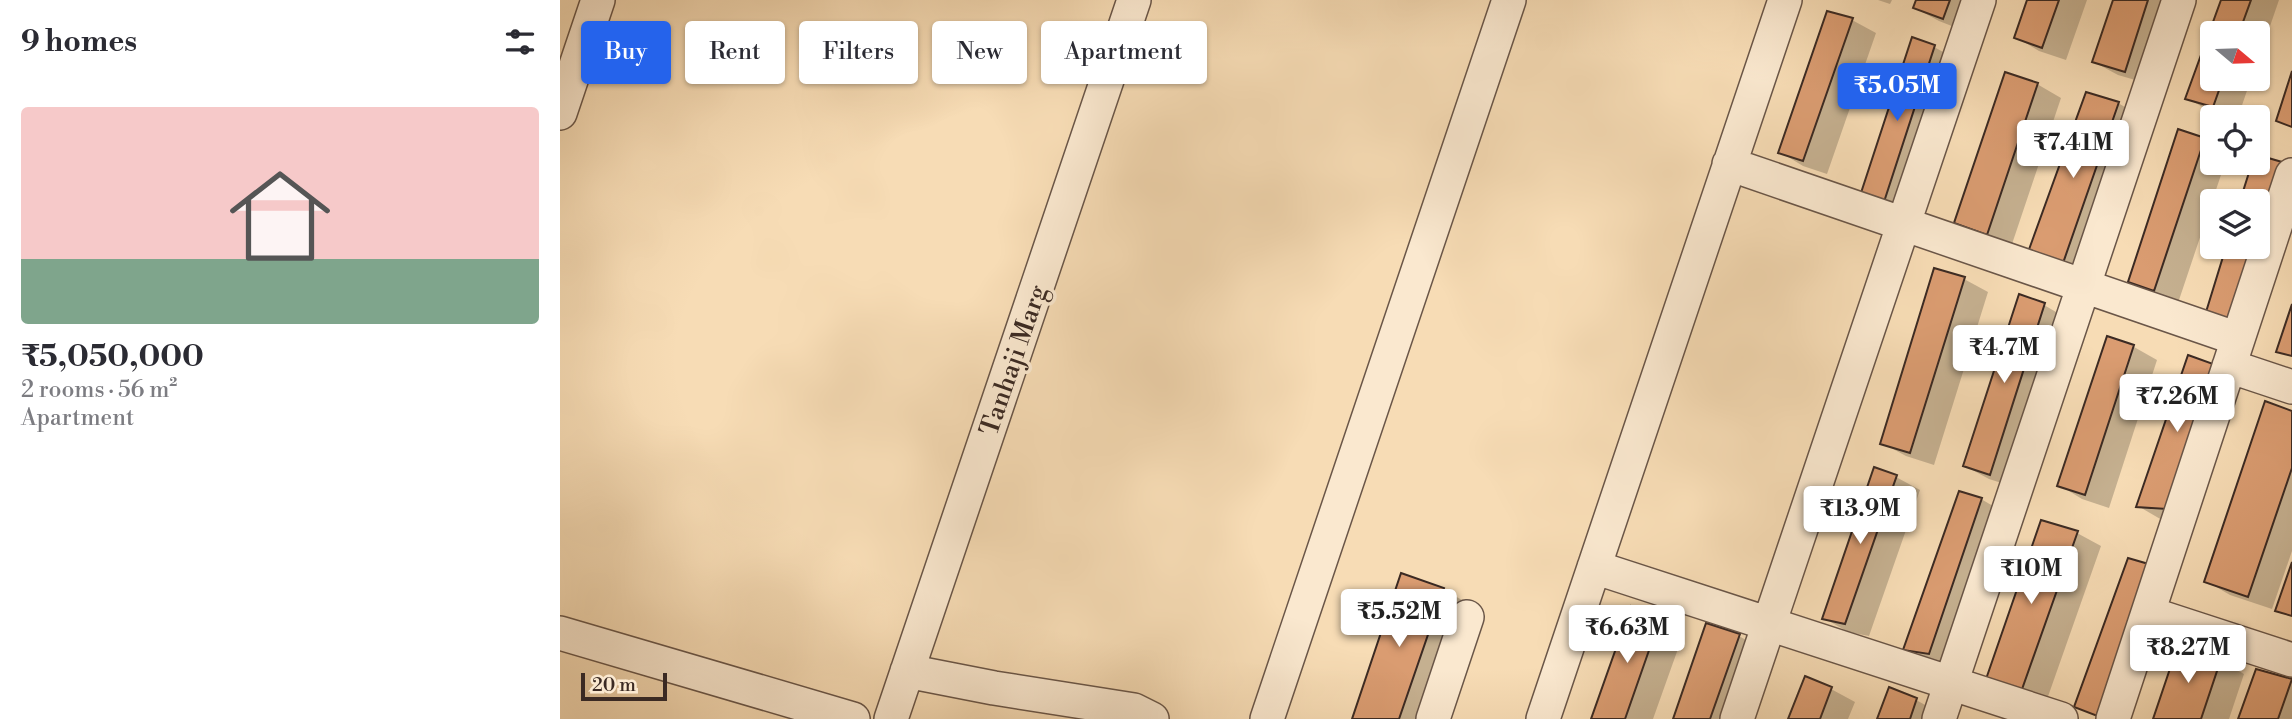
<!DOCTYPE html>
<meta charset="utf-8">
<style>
body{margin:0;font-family:"Libre Bodoni",serif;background:#f7f7f7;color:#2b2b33;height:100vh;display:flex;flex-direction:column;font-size:26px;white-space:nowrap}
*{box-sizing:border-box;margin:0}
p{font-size:23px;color:#7c7c81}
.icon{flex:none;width:38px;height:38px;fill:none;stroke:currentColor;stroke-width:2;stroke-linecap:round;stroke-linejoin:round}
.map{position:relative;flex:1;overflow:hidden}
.details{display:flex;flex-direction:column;background:#fff;width:560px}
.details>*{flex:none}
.banner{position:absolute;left:21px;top:21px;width:665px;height:63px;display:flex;gap:14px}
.needle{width:46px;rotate:109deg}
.controls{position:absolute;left:1640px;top:21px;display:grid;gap:14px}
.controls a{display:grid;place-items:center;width:70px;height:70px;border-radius:7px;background:#fff;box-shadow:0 2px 5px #0004;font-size:35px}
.scale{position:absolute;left:21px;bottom:18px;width:86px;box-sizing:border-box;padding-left:7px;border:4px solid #3b2a23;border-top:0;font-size:19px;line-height:24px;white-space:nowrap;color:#3b2a23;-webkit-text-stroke:5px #fae8cf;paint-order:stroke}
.price{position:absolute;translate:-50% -60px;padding:0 16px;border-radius:7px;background:#fff;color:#222;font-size:23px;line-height:46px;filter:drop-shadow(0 2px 4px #0008)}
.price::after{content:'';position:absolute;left:50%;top:42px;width:21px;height:16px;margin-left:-10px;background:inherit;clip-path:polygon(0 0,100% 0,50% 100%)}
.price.current{background:#2563eb;color:#fff}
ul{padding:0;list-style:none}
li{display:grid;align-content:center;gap:14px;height:371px;padding:0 21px}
li span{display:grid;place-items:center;height:217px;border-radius:7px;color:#555}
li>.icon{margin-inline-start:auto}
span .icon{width:126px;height:126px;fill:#fffc;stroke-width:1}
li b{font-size:30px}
h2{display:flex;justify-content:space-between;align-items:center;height:84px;padding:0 21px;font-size:30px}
.chip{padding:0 24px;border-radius:7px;background:#fff;box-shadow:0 2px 5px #0004;font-size:24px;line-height:63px}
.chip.current{background:#2563eb;color:#fff}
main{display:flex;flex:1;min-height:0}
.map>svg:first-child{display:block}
</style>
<main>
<section class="details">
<h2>9 homes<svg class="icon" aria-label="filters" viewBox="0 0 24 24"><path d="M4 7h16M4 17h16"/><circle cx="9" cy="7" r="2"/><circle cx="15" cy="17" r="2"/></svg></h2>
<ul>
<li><span style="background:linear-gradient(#f6c9c9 70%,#7fa58c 0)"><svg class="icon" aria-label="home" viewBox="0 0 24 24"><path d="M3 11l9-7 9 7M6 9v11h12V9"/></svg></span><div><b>₹5,050,000</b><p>2 rooms · 56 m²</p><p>Apartment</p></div></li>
</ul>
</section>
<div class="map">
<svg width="1732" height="719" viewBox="0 0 1732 719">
<rect width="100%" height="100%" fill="#f7dcb5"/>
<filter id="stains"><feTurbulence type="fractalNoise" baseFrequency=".00286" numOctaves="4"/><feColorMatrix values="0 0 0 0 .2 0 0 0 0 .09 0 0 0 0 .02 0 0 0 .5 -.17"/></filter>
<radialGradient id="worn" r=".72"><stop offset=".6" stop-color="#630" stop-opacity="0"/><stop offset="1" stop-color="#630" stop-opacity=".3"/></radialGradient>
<!-- shadow -->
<path fill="#0003" d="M1318,0H1332L1330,4Z
M1358,0H1419L1407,32L1379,21L1355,8Z
M1469,0H1527L1506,60L1479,51L1456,37Z
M1554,0H1616L1589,84L1558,75L1534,62Z
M1663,0H1719L1698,61V33H1652V79H1691L1678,117L1651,112L1627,98Z
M1292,20L1316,33L1267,174L1243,166L1220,152Z
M1374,47L1398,60L1346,220L1300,202Z
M1477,84L1501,98L1451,247L1420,236L1396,223Z
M1558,103L1582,117L1526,279L1492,268Z
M1645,139L1652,143V163H1665L1618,303L1593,295L1570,281Z
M1698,157L1721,164L1696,332L1648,311L1668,247H1698V201H1682L1694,163H1698Z
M1404,279L1428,292L1374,465L1346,456L1322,443Z
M1461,296L1484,305L1508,319L1454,487L1429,479L1405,466Z
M1548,338L1574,347L1597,360L1549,508L1522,499L1499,485Z
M1655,366L1602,520L1578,506Z
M1706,404L1732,413V551L1712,609L1670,595L1646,581Z
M1336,477L1360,490L1309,636L1288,632L1264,618Z
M1421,499L1445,513L1392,666L1369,662L1345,649Z
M1517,533L1541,546L1485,705L1451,695Z
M883,589L907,603L867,719H794Z
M1072,608L1100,618L1124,632L1093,719H1033Z
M1179,636L1203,650L1178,719H1115Z
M1660,660L1684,674L1669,719H1595Z
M1697,671L1732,680V719H1680Z
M1271,689L1295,702L1288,719H1230Z
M1356,700L1380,713L1378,719H1319Z"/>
<!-- building -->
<path fill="#da9c71" stroke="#3b2a23" stroke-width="2" d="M1356,0H1390L1383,19L1353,8Z
M1467,0H1499L1482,48L1454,38Z
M1553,0H1588L1565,72L1532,62Z
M1661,0H1691L1679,33H1652V79H1663L1653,107L1625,99Z
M1267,11L1293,18L1243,161L1218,153Z
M1352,37L1375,45L1322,208L1298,202Z
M1732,71V127L1716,121Z
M1445,72L1478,83L1427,235L1394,223Z
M1526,92L1559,102L1502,266L1467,255Z
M1618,129L1645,138L1594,291L1568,282Z
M1698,155L1722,162L1698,240V201H1680L1692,163H1698Z
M1666,247H1695L1672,320L1646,312Z
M1374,268L1405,277L1350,453L1320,444Z
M1459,294L1485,303L1430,475L1403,466Z
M1732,304V356L1716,352Z
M1547,336L1574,345L1525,495L1497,486Z
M1628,355L1656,365L1607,509L1576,507Z
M1705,401L1732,411V468L1688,597L1644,582Z
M1314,467L1337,475L1285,624L1262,619Z
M1399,491L1422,498L1369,654L1343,650Z
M1481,520L1518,531L1461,692L1425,682Z
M1568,558L1592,565L1540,717L1514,707Z
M1732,562V616L1715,611Z
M841,573L884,588L839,719H792Z
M1071,606L1101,616L1065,719H1031Z
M1146,623L1180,634L1150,719H1113Z
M1619,642L1661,659L1641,719H1593Z
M1696,669L1732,679L1718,719H1678Z
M1245,676L1272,687L1260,719H1228Z
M1329,687L1357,698L1350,719H1317Z"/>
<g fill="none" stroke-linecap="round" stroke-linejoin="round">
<!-- minor casing -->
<g stroke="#6a5648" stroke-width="36">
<path id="minor" d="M0,113L38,0
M1169,164L1678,339
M1669,366L1732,387
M1034,567L1501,719
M1588,613L1732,660
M0,633L293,719
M347,671L434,688L574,710L592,719
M331,719L574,0
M707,719L949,0
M873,719L907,617
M983,719L1225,0
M1177,719L1419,0
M1379,719L1619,0
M1553,719L1732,175"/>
</g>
<!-- minor -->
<use href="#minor" stroke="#fae8cf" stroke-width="33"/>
</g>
<g text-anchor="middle" stroke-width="7" stroke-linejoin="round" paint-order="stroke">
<!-- street labels -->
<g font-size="26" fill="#3b2a23" stroke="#fae8cf">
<text transform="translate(453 360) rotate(-71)" y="9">Tanhaji Marg</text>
</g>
</g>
<rect width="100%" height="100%" filter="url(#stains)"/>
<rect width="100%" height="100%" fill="url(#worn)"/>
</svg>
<div class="controls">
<a><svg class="needle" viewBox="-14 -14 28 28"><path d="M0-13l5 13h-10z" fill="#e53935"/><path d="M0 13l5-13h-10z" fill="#7c7c81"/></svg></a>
<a><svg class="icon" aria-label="locate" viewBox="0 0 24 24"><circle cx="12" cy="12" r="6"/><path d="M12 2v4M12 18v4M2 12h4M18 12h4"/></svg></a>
<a><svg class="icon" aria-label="layers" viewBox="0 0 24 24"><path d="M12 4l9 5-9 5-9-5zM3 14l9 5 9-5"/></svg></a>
</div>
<div class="scale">20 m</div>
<b class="price current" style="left:1337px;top:123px">₹5.05M</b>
<b class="price" style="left:1513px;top:180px">₹7.41M</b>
<b class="price" style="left:1444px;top:385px">₹4.7M</b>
<b class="price" style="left:1617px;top:434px">₹7.26M</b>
<b class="price" style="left:1300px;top:546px">₹13.9M</b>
<b class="price" style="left:1471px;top:606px">₹10M</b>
<b class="price" style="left:839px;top:649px">₹5.52M</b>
<b class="price" style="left:1067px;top:665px">₹6.63M</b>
<b class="price" style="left:1628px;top:685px">₹8.27M</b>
<div class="banner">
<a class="chip current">Buy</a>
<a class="chip">Rent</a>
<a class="chip">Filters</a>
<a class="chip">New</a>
<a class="chip">Apartment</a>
</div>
</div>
</main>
